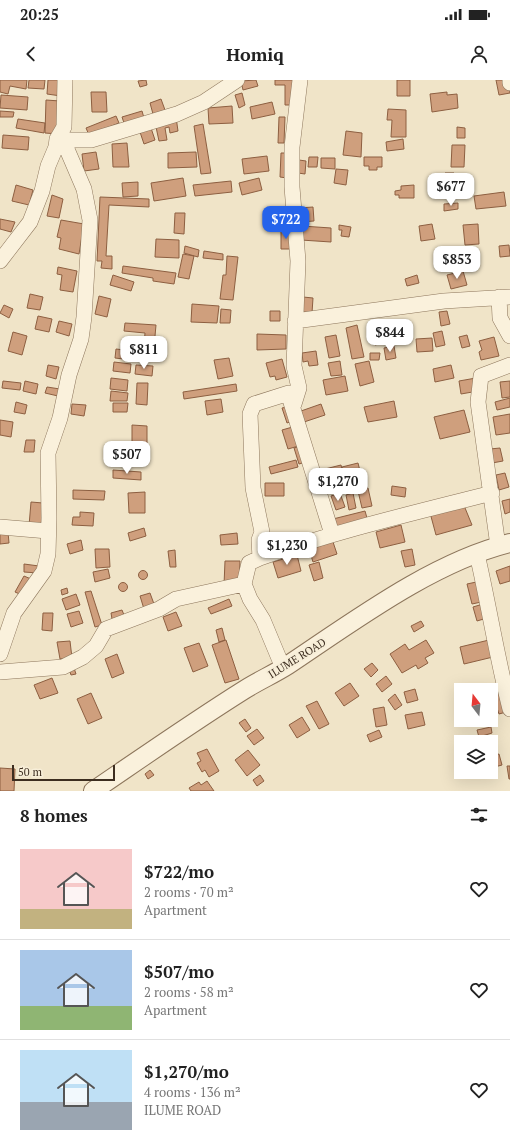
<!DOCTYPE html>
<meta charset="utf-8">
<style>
body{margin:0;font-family:"PT Serif",serif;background:#f6f6f6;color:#222;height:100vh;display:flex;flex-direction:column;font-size:15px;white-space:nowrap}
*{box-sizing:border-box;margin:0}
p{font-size:13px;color:#767676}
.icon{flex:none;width:22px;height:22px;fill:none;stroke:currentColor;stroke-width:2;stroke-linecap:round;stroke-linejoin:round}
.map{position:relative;height:711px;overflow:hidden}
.side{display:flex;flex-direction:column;background:#fff;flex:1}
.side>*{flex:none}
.needle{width:26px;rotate:344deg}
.controls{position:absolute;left:454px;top:603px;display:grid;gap:8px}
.controls a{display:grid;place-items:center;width:44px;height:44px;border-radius:0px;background:#fff;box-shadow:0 4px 16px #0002;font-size:20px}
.scale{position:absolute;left:12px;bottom:10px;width:103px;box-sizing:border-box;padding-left:4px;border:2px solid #3d2e20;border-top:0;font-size:11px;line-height:14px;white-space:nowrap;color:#3d2e20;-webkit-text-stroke:3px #f7eed8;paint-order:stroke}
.price{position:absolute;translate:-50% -34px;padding:0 9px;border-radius:8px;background:#fff;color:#222;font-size:13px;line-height:26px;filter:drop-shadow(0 1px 2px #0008)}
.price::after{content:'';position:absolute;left:50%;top:24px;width:12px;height:9px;margin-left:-6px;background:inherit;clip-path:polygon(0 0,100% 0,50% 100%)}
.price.current{background:#2563eb;color:#fff}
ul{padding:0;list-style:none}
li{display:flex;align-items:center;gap:12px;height:100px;padding:0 20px}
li+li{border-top:1px solid #e0e0e0}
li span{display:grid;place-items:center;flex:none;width:112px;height:80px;border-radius:0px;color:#555}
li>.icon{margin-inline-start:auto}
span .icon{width:48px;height:48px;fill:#fffc;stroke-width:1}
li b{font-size:17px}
h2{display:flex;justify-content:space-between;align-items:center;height:48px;padding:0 20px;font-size:17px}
.status{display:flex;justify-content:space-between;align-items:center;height:28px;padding:0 20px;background:#fff;direction:ltr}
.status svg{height:11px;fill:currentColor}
header{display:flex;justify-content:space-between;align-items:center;height:52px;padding:0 20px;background:#fff;font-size:18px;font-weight:600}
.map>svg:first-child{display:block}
</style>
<div class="status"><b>20:25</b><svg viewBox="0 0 49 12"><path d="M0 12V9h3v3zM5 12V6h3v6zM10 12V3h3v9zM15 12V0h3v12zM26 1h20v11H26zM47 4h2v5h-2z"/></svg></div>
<header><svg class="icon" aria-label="back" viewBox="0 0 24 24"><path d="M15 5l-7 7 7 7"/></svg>Homiq<svg class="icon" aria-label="person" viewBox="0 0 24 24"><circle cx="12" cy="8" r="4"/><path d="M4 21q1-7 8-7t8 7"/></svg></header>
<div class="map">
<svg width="510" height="711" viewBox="0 0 510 711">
<rect width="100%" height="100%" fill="#f0e4c8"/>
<!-- building -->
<path fill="#cf9f7d" stroke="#8d5f41" d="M0,0H27L26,9L10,6L8,14L0,12Z
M29,0H45L44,9L28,8Z
M48,0H62L61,16L47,14Z
M146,0L147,5L140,7L138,1Z
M256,0L258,6L243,10L241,1Z
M275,0H293L292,25H285V5H275Z
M397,0H410V16H397Z
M496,0H508L510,13L499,15Z
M91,12H106L107,32H92Z
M447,12V15L457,14L458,28L432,32L430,14Z
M242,13L245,25L239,28L235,15Z
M1,15L28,17L27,30L0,28Z
M161,19L165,30L153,34L150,23Z
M46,20L60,21L58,54L45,53Z
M272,22L275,34L252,39L250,27Z
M232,26L233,43L209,44L208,28Z
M388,29L406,30V57H391L392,40H387Z
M0,31L14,32L13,37H0Z
M142,31L144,38L124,43L122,37Z
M116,36L119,43L89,55L86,48Z
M176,37L178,51L170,53L169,47L165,48L167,60L159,61L156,47Z
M279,37H285L284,63H278Z
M18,39L45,43L44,53L16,48Z
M203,44L211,93L201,94L194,46Z
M457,47L465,48V58H457Z
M151,48L155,60L144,64L140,52Z
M346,51L362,53L361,77L343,75Z
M3,55L29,57L28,70L2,68Z
M403,59L404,69L387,71L386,62Z
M127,63L129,87H113L112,64Z
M452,65H465L464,87H451Z
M96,72L99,89L84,91L82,74Z
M196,72L197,87L168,88V73Z
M281,73H288L287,98L280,97Z
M267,76L269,91L244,94L242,79Z
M309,77H318L317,87H308Z
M364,77H382V87H377V90H369V86H364Z
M321,78H335V89L321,88Z
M299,80L306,81L305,94L298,93Z
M336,89L348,90L346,105L334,103Z
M445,93H454V106L440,105V98H444Z
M183,98L186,116L154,121L151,103Z
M259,98L262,110L242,115L239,103Z
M231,101L232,112L195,116L193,105Z
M138,102V116L123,117L122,103Z
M16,105L33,110L29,125L12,121Z
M414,105V118H399V115H395V111L401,110V106Z
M504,112L506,126L476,129L474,116Z
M52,115L63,119L59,138L47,136Z
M100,117L149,119V127L109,125L106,176H112V189L101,188L102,181H97Z
M458,123V129L444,131V124Z
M313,127L314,141L300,142L299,128Z
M175,133H185L184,154L174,153Z
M0,139L15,142L11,152L0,149Z
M61,140L84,144L79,174L59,169L61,158L57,157Z
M432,144L435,159L421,161L419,146Z
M478,144L479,164L465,165L463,145Z
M339,145L351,147L349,157L341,156L342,150H339Z
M302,146L331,148V162L301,160Z
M281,151H290V169H281Z
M156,159L179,160V178L155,177Z
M509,165L510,176L500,177L499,166Z
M185,166L199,170L198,177L184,173Z
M204,171L223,174V180L203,178Z
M183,174L194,176L189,199L178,197Z
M227,176L238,177L233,220L220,219L223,195H226Z
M123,186L176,193L174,204L153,201V198L122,193Z
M58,187L77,191L73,212L60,210L62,195L57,194Z
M463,191L467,205L451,209L447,195Z
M113,195L134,202L131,211L110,205Z
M417,195L419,203L407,206L405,199Z
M30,214L43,217L40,230L27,228Z
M99,216L111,219L107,237L95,234Z
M303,217L313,218L312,233L302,232Z
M192,224L219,226L217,243L191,242Z
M4,225L13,229L9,238L0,233Z
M221,229L231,230L230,243H220Z
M270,231H280V241H270Z
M447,231L450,244L441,246L439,232Z
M38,236L52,239L49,252L35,249Z
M59,241L72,244L69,256L56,252Z
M125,243L156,245L154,267L144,266L145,253L124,251Z
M357,245L364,277L352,279L346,248Z
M390,246L394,260L375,265L371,251Z
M442,251L445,265L436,267L433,253Z
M13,252L27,256L22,275L8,271Z
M257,254L286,255V269L257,270Z
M336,255L340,276L329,278L325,257Z
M467,255L470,266L462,268L459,257Z
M494,257L499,276L481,280L479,272L482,270L479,261Z
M432,258L433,271L417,272L416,259Z
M394,266L396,278L386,280L384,268Z
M116,269L133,271L132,280L115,278Z
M136,271L153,272L152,281L135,280Z
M316,271L318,285L309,286L308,281L303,282L302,273Z
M370,273H380L379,280H370Z
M229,278L233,296L218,299L214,280Z
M282,279L287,297L276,300L275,296L270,297L266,283Z
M340,281L342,295L331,296L328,283Z
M369,281L374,302L360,306L355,284Z
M114,282L131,284L130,293L113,291Z
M48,285L59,287L56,299L46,296Z
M136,285L153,286L152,296L135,294Z
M451,285L454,298L435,302L433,289Z
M345,296L348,311L326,315L323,300Z
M111,298L128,300L127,311L110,309Z
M476,298L478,311L461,314L459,301Z
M3,301L21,303L20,310L2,308Z
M25,301L38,304L36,314L23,311Z
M510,301V317L502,318L500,302Z
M137,303H148L147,325L136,324Z
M236,304L237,311L184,319L183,312Z
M47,307L60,309L58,316L45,313Z
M111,311L128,313L127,321H110Z
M510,318V327L497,330L495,322Z
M221,319L223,332L207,335L205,321Z
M394,321L397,337L368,342L364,327Z
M16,322L27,325L25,334L14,332Z
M113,323H128L127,332H113Z
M72,324L86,325L84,336L71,334Z
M321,324L325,335L304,342L301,331Z
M291,326L295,340L287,343L282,328Z
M464,330L470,352L440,359L434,337Z
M510,334V353L496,355L493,337Z
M0,340L13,342L11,357L0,355Z
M132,345L147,346V365H132Z
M296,346L302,365L288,369L282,350Z
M26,360H35L34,372H24Z
M301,366L306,382L299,384L294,368Z
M500,368L503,381L492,383L490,369Z
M296,380L298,387L271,394L269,387Z
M358,383L363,403L347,407L342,387Z
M341,385L345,402L337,404L336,400L324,403L321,390Z
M113,390L141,392V400L113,398Z
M505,393L509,407L499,410L496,395Z
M265,403H284V416H265Z
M392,406L406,408L405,417L391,415Z
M368,408L372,426L362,428L358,411Z
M73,410L105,411L104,420L73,419Z
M145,412V433H129L128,413Z
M340,413L345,427L336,430L331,416Z
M353,413L356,428L349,430L346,415Z
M510,419V432L505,434L502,421Z
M31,422L43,423L41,447L29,446Z
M463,423L472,445L436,455L429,429Z
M365,431L367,438L336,447L333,439Z
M80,432L94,433L93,446L72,445L73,437H80Z
M401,445L405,462L380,468L376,452Z
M144,448L146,456L130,461L128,453Z
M8,452L9,463L0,464V453Z
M237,453L238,464L221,465L220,455Z
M332,459L337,474L313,482L308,466Z
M81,460L83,470L70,474L67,464Z
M95,469H109L110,487L96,488Z
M412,469L415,485L405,487L401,471Z
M175,470L176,487H170L168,471Z
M297,475L301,491L278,498L273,482Z
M225,481H240L239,506L224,505Z
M319,482L323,498L314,501L309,485Z
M24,484L39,486L38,493L24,492Z
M510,486V501L500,504L496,491Z
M108,489L110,498L95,502L93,492Z
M138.5 495a4.5 4.5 0 1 1 9 0a4.5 4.5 0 1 1-9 0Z
M24,496L31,499L22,515L15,512Z
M481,501L486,521L472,524L467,504Z
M118.5 507a4.5 4.5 0 1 1 9 0a4.5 4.5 0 1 1-9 0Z
M67,508L68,513L62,515L61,510Z
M91,511L102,545L95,547L85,512Z
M150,513L154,524L144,529L140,516Z
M76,514L80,525L66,530L62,519Z
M229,519L232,526L211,534L208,528Z
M483,524L487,538L477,541L473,527Z
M122,530L124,535L112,539L111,533Z
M79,531L83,543L71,547L67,534Z
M176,532L182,546L168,551L163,537Z
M43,533H53L52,551L42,550Z
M421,541L424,546L414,552L411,546Z
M222,548L225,560L219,562L216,550Z
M226,560L239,599L225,603L212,565Z
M426,560L434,573L425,578L428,583L418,589L416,585L402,593L390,574L405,564L409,570Z
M489,560L493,577L464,584L460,567Z
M70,561L72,578L60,579L57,562Z
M199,563L208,586L193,592L184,568Z
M117,574L124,593L112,598L105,579Z
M372,583L378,590L371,597L364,589Z
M74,588L76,594L71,595L69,589Z
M386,596L392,604L382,612L376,604Z
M52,598L58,613L40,619L34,605Z
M350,603L359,616L344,626L335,613Z
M415,609L418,620L407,623L404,612Z
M91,613L102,638L88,644L77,619Z
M501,613L506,632L499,634L497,628L492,629L491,622L495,621L494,615Z
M395,614L402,625L395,630L388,620Z
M317,621L329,644L319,649L306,626Z
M384,627L387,645L376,647L373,629Z
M422,632L425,645L408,649L405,635Z
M302,637L310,650L297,658L289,645Z
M245,639L251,648L246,652L239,643Z
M491,647L492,653L479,657L477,650Z
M257,649L264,658L254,665L247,656Z
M379,650L382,657L370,662L367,655Z
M207,669L219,691L209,697L205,690L202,692L197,683L201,681L197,673Z
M248,670L260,685L247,696L235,680Z
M499,674L502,685L491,688V676Z
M507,686H510V699H509Z
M0,688L15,689L14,711H0Z
M150,690L154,695L148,699L145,694Z
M260,695L264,701L257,706L253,700Z
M207,701L214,711H191L189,708L199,702L201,705Z"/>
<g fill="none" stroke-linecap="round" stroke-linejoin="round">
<!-- minor casing -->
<g stroke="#8d765c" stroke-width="16">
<path id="minor" d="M510,0V3
M63,60H91L177,34L204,22L237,0
M0,181L30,142L42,111L48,86L56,67L57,59L64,47L65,0
M499,217L500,238L510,256
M295,241L444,221L510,217
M289,316L332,454
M294,324L299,308L294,286L298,181L292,107V67L300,0
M0,447L48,451
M498,466L478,322L481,296L510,285
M477,474C489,526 497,578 510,629
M260,478C336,451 414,433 492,413
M0,574L14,533L44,491L48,474L49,438L48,373L60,338L69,295L81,259L84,237L90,140L84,109L63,60L57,59
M283,588L263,540L250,519L244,504L249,483L260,478L259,460L262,452L253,408L250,334L254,324L289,313L294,324
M0,592L63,587L83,577L96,566L106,549L159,529L176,519L244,504"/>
</g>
<!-- tertiary casing -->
<g stroke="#8d765c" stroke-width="20">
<path id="tertiary" d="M93,711C143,677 193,642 244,610C258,601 274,594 288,585C354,541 433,482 510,463"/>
</g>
<!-- minor -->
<use href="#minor" stroke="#faf1dc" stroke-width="15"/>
<!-- tertiary -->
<use href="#tertiary" stroke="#faf1dc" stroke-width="18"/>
</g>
<g text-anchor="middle" stroke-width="4" stroke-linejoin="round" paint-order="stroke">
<!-- street labels -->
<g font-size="11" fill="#3d2e20" stroke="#f7eed8">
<text transform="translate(297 578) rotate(-32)" y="4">ILUME ROAD</text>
</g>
</g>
</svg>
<div class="controls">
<a><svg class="needle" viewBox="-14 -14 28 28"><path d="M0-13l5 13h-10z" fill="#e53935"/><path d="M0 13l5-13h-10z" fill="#767676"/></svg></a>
<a><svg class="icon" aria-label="layers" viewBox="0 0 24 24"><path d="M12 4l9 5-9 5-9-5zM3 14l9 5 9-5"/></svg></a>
</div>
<div class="scale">50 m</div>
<b class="price" style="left:451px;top:127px">$677</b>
<b class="price current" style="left:286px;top:160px">$722</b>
<b class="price" style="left:457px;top:200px">$853</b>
<b class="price" style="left:390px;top:273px">$844</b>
<b class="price" style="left:144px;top:290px">$811</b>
<b class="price" style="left:127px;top:395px">$507</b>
<b class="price" style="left:338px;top:422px">$1,270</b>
<b class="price" style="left:287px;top:486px">$1,230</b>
</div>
<section class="side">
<h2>8 homes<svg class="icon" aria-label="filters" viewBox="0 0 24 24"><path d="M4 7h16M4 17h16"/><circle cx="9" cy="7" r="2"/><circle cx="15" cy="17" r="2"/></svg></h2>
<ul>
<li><span style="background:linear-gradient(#f6c9c9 75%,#c2b280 0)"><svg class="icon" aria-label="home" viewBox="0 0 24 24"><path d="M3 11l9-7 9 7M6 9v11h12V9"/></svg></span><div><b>$722/mo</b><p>2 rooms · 70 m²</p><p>Apartment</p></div><svg class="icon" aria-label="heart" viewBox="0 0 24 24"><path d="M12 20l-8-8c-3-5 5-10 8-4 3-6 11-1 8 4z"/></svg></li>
<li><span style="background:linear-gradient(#a9c7e8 70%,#8fb573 0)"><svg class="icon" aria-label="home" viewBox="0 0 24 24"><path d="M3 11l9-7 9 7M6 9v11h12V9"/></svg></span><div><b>$507/mo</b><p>2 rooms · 58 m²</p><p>Apartment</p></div><svg class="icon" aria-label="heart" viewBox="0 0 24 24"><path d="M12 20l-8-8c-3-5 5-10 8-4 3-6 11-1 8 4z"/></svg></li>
<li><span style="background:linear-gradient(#bfe0f5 65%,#9aa5b1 0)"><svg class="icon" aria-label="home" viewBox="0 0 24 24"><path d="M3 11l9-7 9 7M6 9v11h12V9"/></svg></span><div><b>$1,270/mo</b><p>4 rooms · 136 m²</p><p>ILUME ROAD</p></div><svg class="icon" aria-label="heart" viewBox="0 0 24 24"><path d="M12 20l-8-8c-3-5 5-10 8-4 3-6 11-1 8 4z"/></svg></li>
</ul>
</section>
